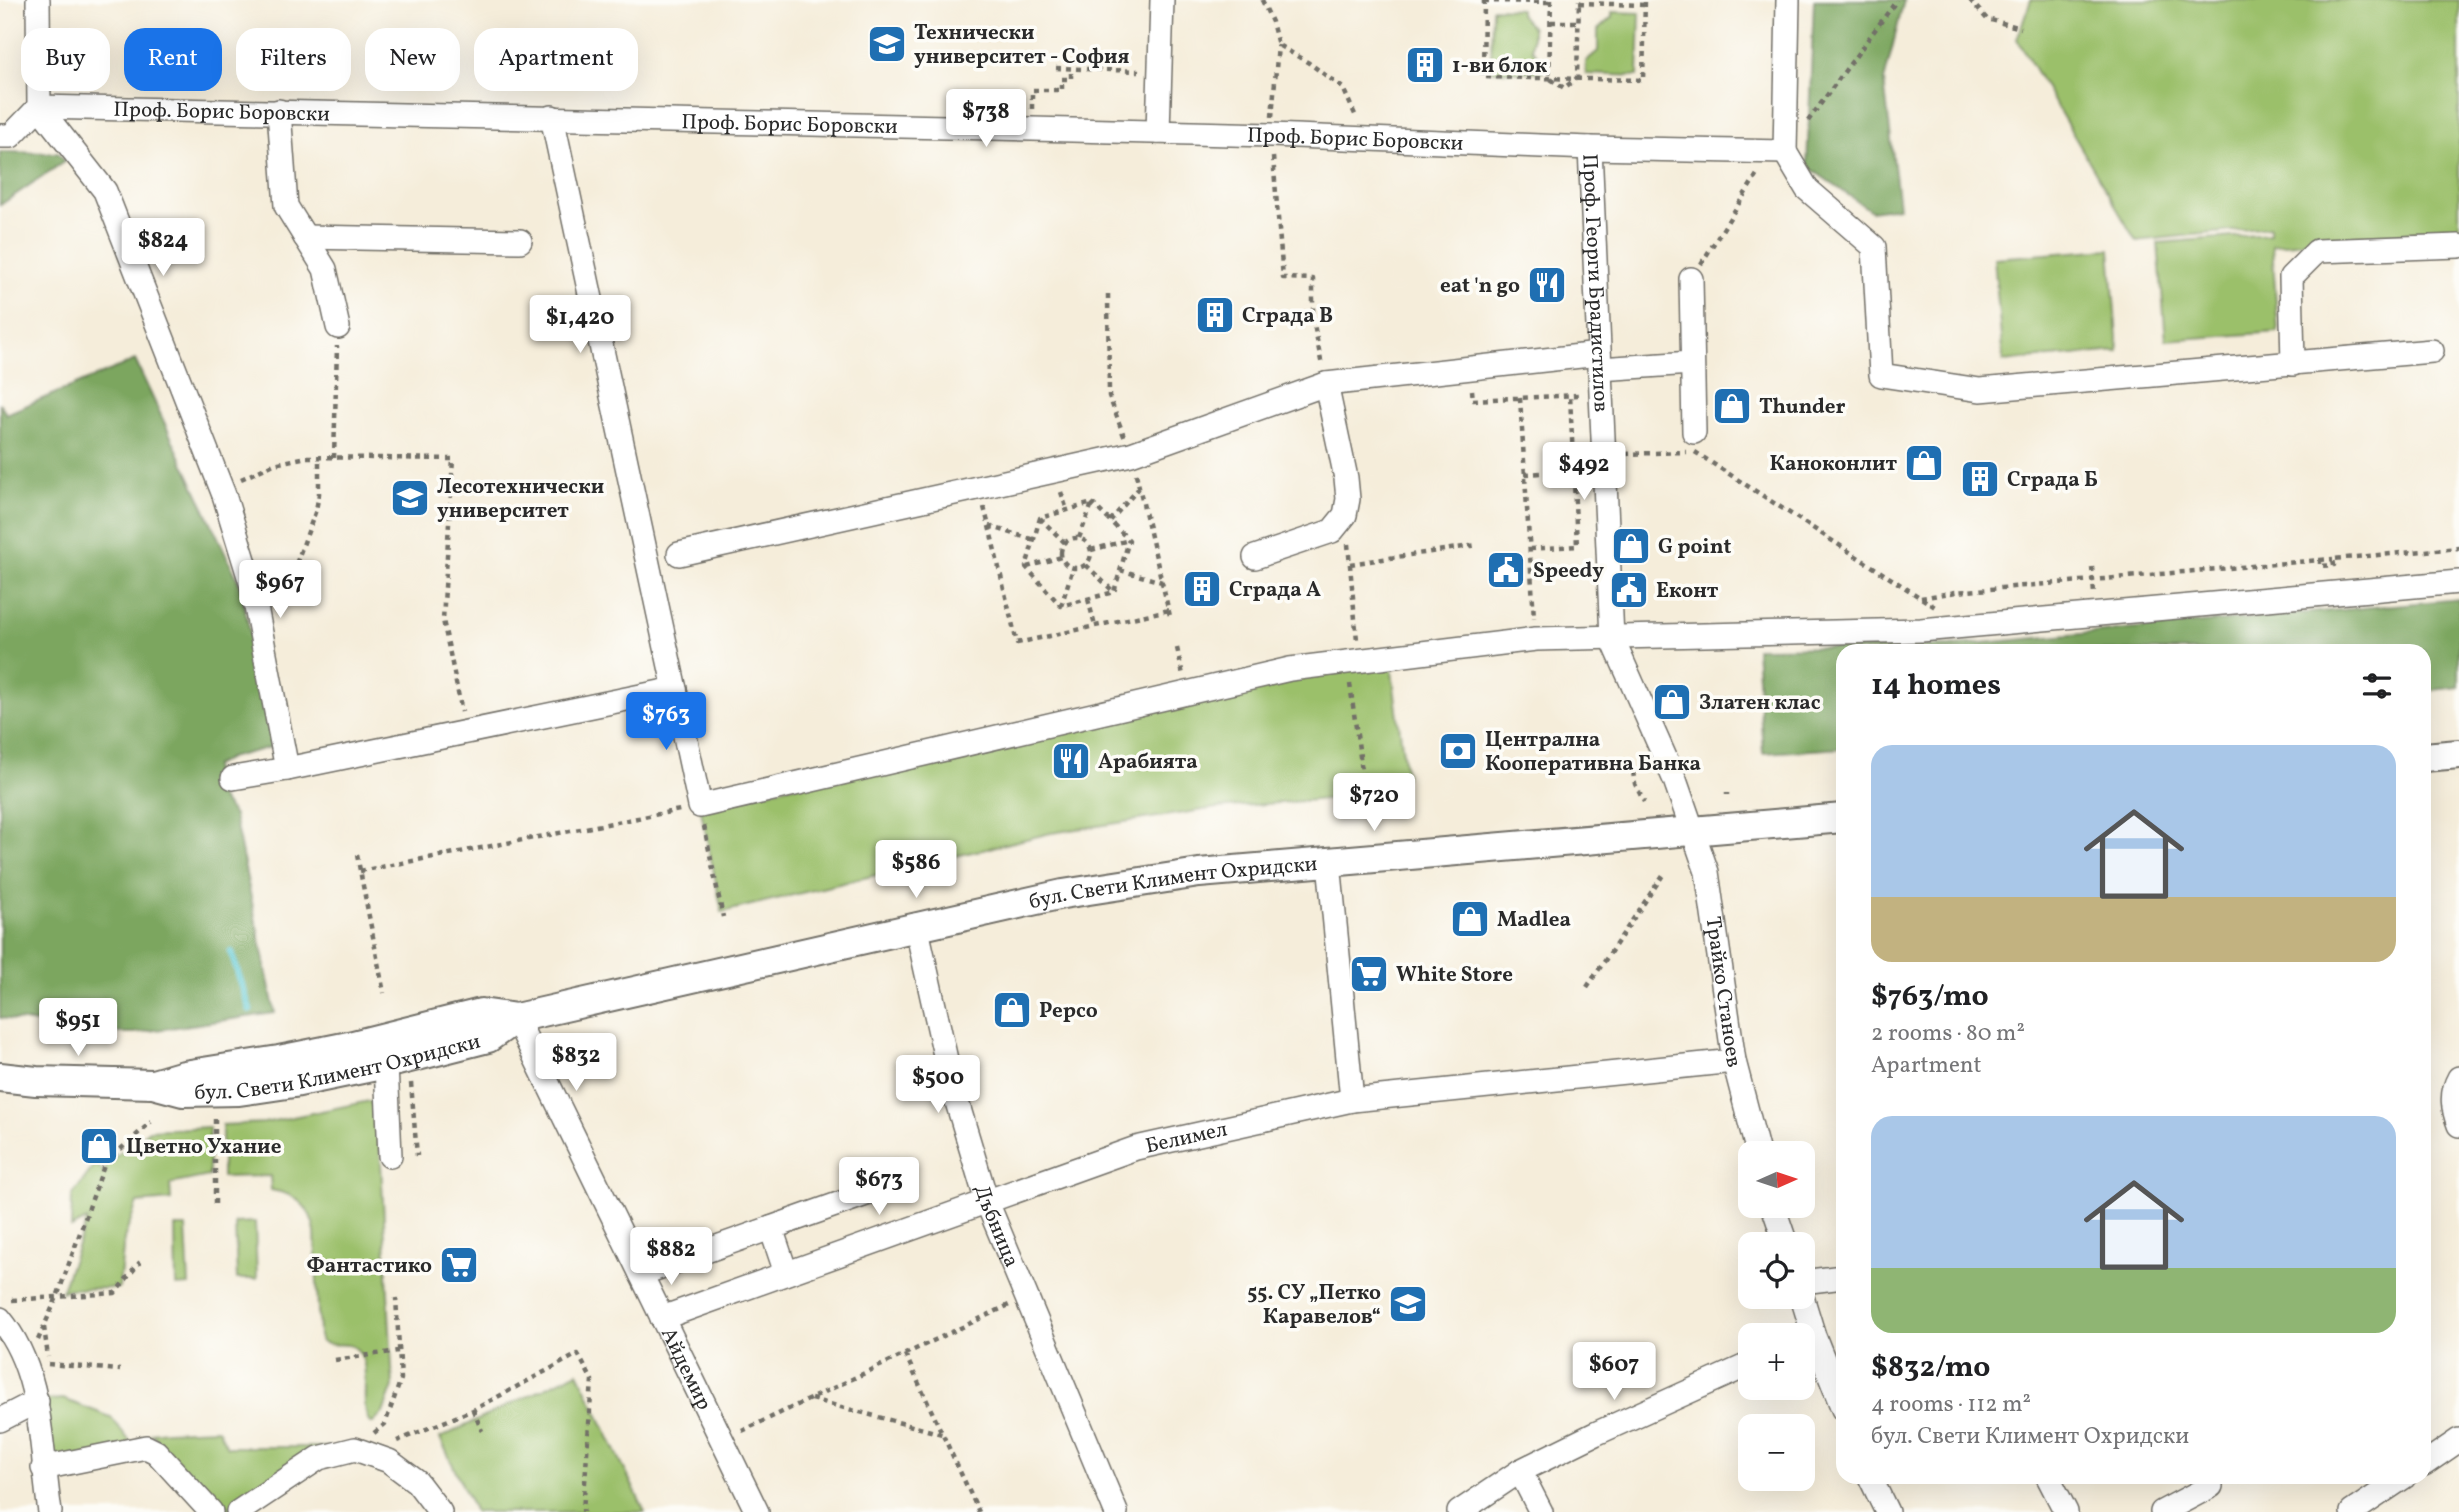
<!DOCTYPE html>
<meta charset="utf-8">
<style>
body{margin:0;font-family:Vollkorn,serif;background:#f6f6f6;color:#202124;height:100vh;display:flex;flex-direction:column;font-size:26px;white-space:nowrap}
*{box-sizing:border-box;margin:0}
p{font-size:23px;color:#757577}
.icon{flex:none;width:38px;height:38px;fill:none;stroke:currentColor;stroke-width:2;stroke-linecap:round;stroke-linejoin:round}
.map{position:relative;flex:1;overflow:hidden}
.sheet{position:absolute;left:1836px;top:644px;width:595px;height:840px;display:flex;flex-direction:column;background:#fff;border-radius:21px;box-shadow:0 7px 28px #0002}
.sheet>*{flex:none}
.hud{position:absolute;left:21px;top:28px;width:665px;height:63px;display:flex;gap:14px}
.needle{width:46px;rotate:87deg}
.controls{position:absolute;left:1738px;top:1141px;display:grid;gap:14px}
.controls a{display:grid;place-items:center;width:77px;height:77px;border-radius:14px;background:#fff;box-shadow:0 7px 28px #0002;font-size:35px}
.price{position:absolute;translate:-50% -60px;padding:0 16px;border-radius:7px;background:#fff;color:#222;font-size:23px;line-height:46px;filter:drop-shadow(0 2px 4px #0008)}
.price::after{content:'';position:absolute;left:50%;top:42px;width:21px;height:16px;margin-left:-10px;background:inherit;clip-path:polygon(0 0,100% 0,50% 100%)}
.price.active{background:#1a73e8;color:#fff}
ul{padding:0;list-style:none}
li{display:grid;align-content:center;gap:14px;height:371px;padding:0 35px}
li span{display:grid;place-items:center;height:217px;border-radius:21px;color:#555}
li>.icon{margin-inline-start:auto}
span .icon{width:126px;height:126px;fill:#fffc;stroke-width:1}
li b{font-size:30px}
h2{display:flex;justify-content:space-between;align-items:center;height:84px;padding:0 35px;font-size:30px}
.pill{padding:0 24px;border-radius:21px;background:#fff;box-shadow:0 7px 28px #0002;font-size:24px;line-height:63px}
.pill.active{background:#1a73e8;color:#fff}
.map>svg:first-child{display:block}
</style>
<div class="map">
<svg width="2459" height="1512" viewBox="0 0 2459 1512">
<rect width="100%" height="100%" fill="#fdfcf7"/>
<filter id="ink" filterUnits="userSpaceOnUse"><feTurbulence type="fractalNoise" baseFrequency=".0143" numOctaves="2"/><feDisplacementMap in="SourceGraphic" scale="14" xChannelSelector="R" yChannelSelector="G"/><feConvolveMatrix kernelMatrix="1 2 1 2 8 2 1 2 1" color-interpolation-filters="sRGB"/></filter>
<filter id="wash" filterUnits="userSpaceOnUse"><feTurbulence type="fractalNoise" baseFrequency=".00686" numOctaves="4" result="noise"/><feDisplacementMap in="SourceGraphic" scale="28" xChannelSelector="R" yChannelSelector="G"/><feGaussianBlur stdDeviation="1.57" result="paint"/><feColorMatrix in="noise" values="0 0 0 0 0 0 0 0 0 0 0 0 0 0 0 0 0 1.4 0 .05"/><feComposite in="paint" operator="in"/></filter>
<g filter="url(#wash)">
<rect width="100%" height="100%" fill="#f5edda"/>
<!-- green -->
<path fill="#9bc06b" stroke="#63764b" stroke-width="2" d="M2031,0H2459V229L2272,245L2278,332L2166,340L2158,243L2270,234V227L2136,241L2017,39Z
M1492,8L1520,9V14L1532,28V49L1543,63V72L1491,71Z
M1612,12L1640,13L1638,76L1586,74V61L1598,51V30L1612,17Z
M2110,249L2118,351L2003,361L1994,258Z
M1390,657L1406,776L1389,794L1217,808L1051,833L722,912L700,806Z
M369,1101L378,1108L393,1386L383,1413L373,1423H370C357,1403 375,1361 354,1347C344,1341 331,1348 321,1342L319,1336L315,1232C311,1207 297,1194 271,1190L270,1176L222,1177V1125L264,1123Z
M209,1127V1176L170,1184L171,1200L137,1203L124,1239L119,1288L68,1289L61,1292L87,1220L71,1228L72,1196L96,1163L104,1173L107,1163L149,1130Z
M255,1222L257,1279H237L235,1223Z
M175,1227H186L189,1285L176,1286Z
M578,1372L645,1512H475L440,1438Z
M63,1399L111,1417L135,1448L45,1468L37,1401Z
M218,1429L227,1447H326L223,1512L151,1433L166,1431Z"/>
<!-- forest -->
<path fill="#7ca65f" stroke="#546845" stroke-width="2" d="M1814,0H1904L1884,81L1899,207L1871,211L1807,166Z
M0,152L58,153L65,161L0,205Z
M135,360L239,582L275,746L229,758L214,766L217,793L234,816L275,1013L135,1033H111L0,1018V403L6,414Z
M2459,599V687L2424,691V651H1843V748L1763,753L1756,648L1951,646Z"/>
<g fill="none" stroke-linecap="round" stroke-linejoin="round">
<!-- stream -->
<path stroke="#5dc9d4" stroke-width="7" d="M231,952L250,1010"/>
</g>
</g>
<g filter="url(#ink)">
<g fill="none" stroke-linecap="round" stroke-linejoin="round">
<!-- minor casing -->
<g stroke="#726f68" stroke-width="26">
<g id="minor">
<path d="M38,0L39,107L105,191L224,495L252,586L287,769"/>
<path d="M279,111L286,206L325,269L338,327"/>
<path d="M552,117L700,806L1290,669L1536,639L1921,630L2459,582"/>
<path d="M1158,132L1162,0"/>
<path id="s1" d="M0,136H11L39,107L1032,129L1271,135L1590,148L1785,152"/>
<path id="s2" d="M1590,148L1612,638L1675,780L1707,872L1734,1061L1758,1153"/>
<path d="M1785,152L1807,189L1874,247L1881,375L1980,390L2432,351"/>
<path d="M1785,152L1788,0"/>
<path d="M305,237L520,241"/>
<path d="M1691,279L1694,432"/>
<path d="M2293,364L2291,277L2317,251L2459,246"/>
<path d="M1599,369L1692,363"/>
<path d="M679,554L1131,454L1326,384L1599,354"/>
<path d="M1255,557L1332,531L1345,515L1348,499L1346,478L1326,384"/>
<path d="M233,778L287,769L675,689"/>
<path d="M1329,862L1352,1100"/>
<path id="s3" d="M916,925L951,1082L987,1202L1116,1512"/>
<path id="s4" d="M516,1018L757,1512"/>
<path d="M386,1064L390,1156"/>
<path d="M2459,1078C2450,1094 2453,1109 2459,1125"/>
<path d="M1773,1206L1786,1244"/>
<path d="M771,1228L786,1273"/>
<path d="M641,1274L869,1193"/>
<path d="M1802,1282L1843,1277"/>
<path d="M1802,1297L1814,1336L1843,1409"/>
<path id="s5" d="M662,1318L1136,1148L1352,1100L1734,1061"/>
<path d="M0,1319C44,1372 40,1448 50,1512"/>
<path d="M0,1420L37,1401"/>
<path d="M2424,1464L2459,1440"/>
<path d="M43,1468L146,1447L156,1452L211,1512"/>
<path d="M1520,1471L1541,1512"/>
<path d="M1870,1477L1887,1512"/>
<path d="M2048,1477L2066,1512"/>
<path d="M238,1512L319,1458L355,1449L389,1461L417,1482L440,1512"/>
<path d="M1459,1512L1520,1471L1595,1434L1750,1364"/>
<path d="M2162,1512L2211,1486L2207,1477"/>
<path d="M2352,1512L2404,1477"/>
</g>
</g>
<!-- major casing -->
<g stroke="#726f68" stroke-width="32">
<g id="major">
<path d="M2424,757L2459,754"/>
<path id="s6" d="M0,1077L36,1081L153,1084L183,1092L239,1091L294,1083L386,1064L488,1038L516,1018"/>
<path id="s7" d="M153,1084L184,1075L279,1060L349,1046L481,1013L516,1018L1063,894L1199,873L1843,818"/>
</g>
</g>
<!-- path -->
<path stroke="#726f68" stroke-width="4.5" stroke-dasharray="5 5" stroke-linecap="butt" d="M1262,0L1272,22L1278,45L1309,63L1343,88L1357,119
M1484,0L1483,77L1643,80L1645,0
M1551,0L1549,78L1564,88L1577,78L1579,0
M1970,0L1987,19L2021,28
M1484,1L1551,2
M1579,3L1644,5
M1551,22H1579
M1056,68L1139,71
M1032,109V90H1062V79H1071V68
M1272,117L1278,45
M1808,121L1897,0
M1273,157L1283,278L1313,279V319L1322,366
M1701,264L1758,173
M1108,294L1109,396L1124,436
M1472,390L1473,400L1579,395
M1520,398L1534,618
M1695,452L1935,607
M1625,454L1686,452
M334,458L337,346
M1136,474L1170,616
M1525,474L1574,471
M241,479L274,464L307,457L453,459L443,620L462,712
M1061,492L1067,510
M1092,503L1129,540L1114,592L1061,606L1026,567L1040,518Z
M984,507L989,526L1034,540
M1040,518L1065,543
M1110,521L1139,488
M989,526L1017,643L1169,610
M1061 553a15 15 0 1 1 30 0a15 15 0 1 1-30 0Z
M1079,538L1092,504
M1348,544L1357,640
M1530,549L1577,546L1570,395
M1091,550L1129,540
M2320,560L2333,559
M1350,564L1477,545
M1086,565L1114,592
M1027,567L1061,557
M2092,567L2094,594
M1120,570L1162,582
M1921,598L1956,592L2320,560V566L2334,565L2333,559L2459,548
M1088,599L1095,626
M1061,606L1073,568
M279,610L316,510L319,494V457
M1177,648L1183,675
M1350,684L1366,800
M1633,772L1635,784L1644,802
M1727,793V795
M704,826L723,917
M357,855L384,993
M360,871L680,810
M1587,987L1663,875
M411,1083L417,1156
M215,1119V1205
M12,1300L115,1293L140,1262
M44,1327L48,1357
M38,1340L57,1297L105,1163L151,1122
M905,1354L979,1512
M335,1360L398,1351
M48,1364L120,1370
M811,1399L942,1434
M473,1410L482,1431
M742,1431L1009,1305
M374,1433L385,1424L401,1379L396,1298
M397,1441L473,1410L578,1354L592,1380L583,1512"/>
<!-- minor -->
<use href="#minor" stroke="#fff" stroke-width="23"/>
<!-- major -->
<use href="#major" stroke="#fff" stroke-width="28"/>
</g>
</g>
<!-- icons -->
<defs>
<g id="university-square" transform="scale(2.0125)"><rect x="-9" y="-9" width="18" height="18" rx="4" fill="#1f6fb2" stroke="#fdfcf7"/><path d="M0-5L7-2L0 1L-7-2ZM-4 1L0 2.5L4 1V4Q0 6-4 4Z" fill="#fff"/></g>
<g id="building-square" transform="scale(2.0125)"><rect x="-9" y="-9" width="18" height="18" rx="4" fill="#1f6fb2" stroke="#fdfcf7"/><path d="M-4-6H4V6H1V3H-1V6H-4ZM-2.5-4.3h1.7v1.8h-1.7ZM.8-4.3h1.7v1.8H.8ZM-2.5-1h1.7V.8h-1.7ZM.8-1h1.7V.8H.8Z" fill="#fff"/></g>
<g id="restaurant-square" transform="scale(2.0125)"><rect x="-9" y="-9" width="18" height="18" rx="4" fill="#1f6fb2" stroke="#fdfcf7"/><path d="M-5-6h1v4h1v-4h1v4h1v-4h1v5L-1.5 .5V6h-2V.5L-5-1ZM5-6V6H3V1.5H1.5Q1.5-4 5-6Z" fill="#fff"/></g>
<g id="shop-square" transform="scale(2.0125)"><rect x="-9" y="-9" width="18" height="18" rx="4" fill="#1f6fb2" stroke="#fdfcf7"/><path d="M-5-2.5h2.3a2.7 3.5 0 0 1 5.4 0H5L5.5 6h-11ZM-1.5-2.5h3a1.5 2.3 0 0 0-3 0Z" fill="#fff"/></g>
<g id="civic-square" transform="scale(2.0125)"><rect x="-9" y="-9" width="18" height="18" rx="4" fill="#1f6fb2" stroke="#fdfcf7"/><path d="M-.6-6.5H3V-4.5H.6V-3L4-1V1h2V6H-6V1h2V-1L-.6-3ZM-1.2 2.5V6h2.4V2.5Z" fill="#fff"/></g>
<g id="bank-square" transform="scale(2.0125)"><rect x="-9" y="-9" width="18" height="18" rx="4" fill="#1f6fb2" stroke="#fdfcf7"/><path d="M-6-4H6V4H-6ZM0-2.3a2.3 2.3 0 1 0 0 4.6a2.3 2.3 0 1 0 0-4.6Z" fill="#fff"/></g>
<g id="supermarket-square" transform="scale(2.0125)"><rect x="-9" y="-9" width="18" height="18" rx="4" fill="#1f6fb2" stroke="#fdfcf7"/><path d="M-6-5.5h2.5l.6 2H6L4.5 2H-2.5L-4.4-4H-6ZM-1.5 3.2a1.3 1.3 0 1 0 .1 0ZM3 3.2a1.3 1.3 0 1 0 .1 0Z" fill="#fff"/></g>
<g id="school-square" transform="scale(2.0125)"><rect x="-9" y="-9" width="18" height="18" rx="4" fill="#1f6fb2" stroke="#fdfcf7"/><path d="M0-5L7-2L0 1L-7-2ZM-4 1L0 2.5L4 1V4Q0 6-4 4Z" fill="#fff"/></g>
</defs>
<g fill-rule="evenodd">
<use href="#university-square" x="887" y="44"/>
<use href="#building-square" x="1425" y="65"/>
<use href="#restaurant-square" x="1547" y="285"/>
<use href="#building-square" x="1215" y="315"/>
<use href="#shop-square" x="1732" y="406"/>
<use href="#shop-square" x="1924" y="463"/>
<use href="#building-square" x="1980" y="479"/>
<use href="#university-square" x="410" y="498"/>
<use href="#shop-square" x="1631" y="546"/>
<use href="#civic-square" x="1506" y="570"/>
<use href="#building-square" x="1202" y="589"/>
<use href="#civic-square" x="1629" y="590"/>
<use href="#shop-square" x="1672" y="702"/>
<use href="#bank-square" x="1458" y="751"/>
<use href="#restaurant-square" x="1071" y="761"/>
<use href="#shop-square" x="1470" y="919"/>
<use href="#supermarket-square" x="1369" y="974"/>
<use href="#shop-square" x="1012" y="1010"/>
<use href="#shop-square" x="99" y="1146"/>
<use href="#supermarket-square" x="459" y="1265"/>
<use href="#school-square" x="1408" y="1304"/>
</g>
<g text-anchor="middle" stroke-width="7" stroke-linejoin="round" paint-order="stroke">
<!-- poi labels -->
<g font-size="21" font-weight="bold" fill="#2b2b2b" stroke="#fdfcf7" text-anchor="start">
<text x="914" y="39">Технически<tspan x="914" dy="24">университет - София</tspan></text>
<text x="1452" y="72">1-ви блок</text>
<text x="1520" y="292" text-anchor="end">eat 'n go</text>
<text x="1242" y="322">Сграда В</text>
<text x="1759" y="413">Thunder</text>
<text x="1897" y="470" text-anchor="end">Каноконлит</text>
<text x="2007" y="486">Сграда Б</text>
<text x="437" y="493">Лесотехнически<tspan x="437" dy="24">университет</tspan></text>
<text x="1658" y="553">G point</text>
<text x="1533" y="577">Speedy</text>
<text x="1229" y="596">Сграда А</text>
<text x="1656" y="597">Еконт</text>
<text x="1699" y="709">Златен клас</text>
<text x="1485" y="746">Централна<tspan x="1485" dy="24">Кооперативна Банка</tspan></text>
<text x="1098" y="768">Арабията</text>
<text x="1497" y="926">Madlea</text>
<text x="1396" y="981">White Store</text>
<text x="1039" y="1017">Pepco</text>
<text x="126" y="1153">Цветно Ухание</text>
<text x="432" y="1272" text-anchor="end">Фантастико</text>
<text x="1381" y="1299" text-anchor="end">55. СУ „Петко<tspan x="1381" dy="24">Каравелов“</tspan></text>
</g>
<!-- street labels -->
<g font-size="21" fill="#2b2b2b" stroke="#fdfcf7">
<text dy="7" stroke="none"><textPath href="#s1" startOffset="234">Проф. Борис Боровски</textPath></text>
<text dy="7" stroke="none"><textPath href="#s1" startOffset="802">Проф. Борис Боровски</textPath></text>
<text dy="7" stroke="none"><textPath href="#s1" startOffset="1368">Проф. Борис Боровски</textPath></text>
<text dy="7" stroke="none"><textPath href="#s2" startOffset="135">Проф. Георги Брадистилов</textPath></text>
<text dy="7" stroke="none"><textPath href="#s7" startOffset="1043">бул. Свети Климент Охридски</textPath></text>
<text dy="7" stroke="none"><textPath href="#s2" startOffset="864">Трайко Станоев</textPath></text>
<text dy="7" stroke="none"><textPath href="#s6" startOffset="341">бул. Свети Климент Охридски</textPath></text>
<text dy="7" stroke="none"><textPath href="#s5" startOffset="555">Белимел</textPath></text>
<text dy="7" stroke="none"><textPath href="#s3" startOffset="312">Дъбница</textPath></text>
<text dy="7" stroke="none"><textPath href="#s4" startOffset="390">Айдемир</textPath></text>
</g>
</g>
</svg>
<div class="controls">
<a><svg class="needle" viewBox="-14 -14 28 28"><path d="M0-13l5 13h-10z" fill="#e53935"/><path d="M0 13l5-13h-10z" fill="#757577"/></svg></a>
<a><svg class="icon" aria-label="locate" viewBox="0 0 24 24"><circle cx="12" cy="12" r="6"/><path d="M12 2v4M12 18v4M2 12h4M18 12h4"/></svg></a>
<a>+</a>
<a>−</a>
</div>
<b class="price" style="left:986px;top:149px">$738</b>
<b class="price" style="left:163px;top:278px">$824</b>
<b class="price" style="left:580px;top:355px">$1,420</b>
<b class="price" style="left:1584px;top:502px">$492</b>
<b class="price" style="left:280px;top:620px">$967</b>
<b class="price active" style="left:666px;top:752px">$763</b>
<b class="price" style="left:1374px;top:833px">$720</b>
<b class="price" style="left:916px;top:900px">$586</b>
<b class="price" style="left:78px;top:1058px">$951</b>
<b class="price" style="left:576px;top:1093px">$832</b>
<b class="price" style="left:938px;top:1115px">$500</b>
<b class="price" style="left:879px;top:1217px">$673</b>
<b class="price" style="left:671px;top:1287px">$882</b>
<b class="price" style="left:1614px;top:1402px">$607</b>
<div class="hud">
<a class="pill">Buy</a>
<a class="pill active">Rent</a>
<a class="pill">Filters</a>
<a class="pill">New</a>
<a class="pill">Apartment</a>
</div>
<section class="sheet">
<h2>14 homes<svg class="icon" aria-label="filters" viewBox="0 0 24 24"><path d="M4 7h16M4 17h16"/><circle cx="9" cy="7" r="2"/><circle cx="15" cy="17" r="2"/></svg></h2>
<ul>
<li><span style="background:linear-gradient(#a9c7e8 70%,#c2b280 0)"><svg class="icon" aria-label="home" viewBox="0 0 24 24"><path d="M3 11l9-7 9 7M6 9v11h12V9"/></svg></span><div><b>$763/mo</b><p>2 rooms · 80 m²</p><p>Apartment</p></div></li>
<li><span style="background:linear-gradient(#a9c7e8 70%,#8fb573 0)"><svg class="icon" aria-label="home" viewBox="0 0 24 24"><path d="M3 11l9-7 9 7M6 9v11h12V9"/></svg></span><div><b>$832/mo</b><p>4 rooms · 112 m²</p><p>бул. Свети Климент Охридски</p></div></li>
</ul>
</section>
</div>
